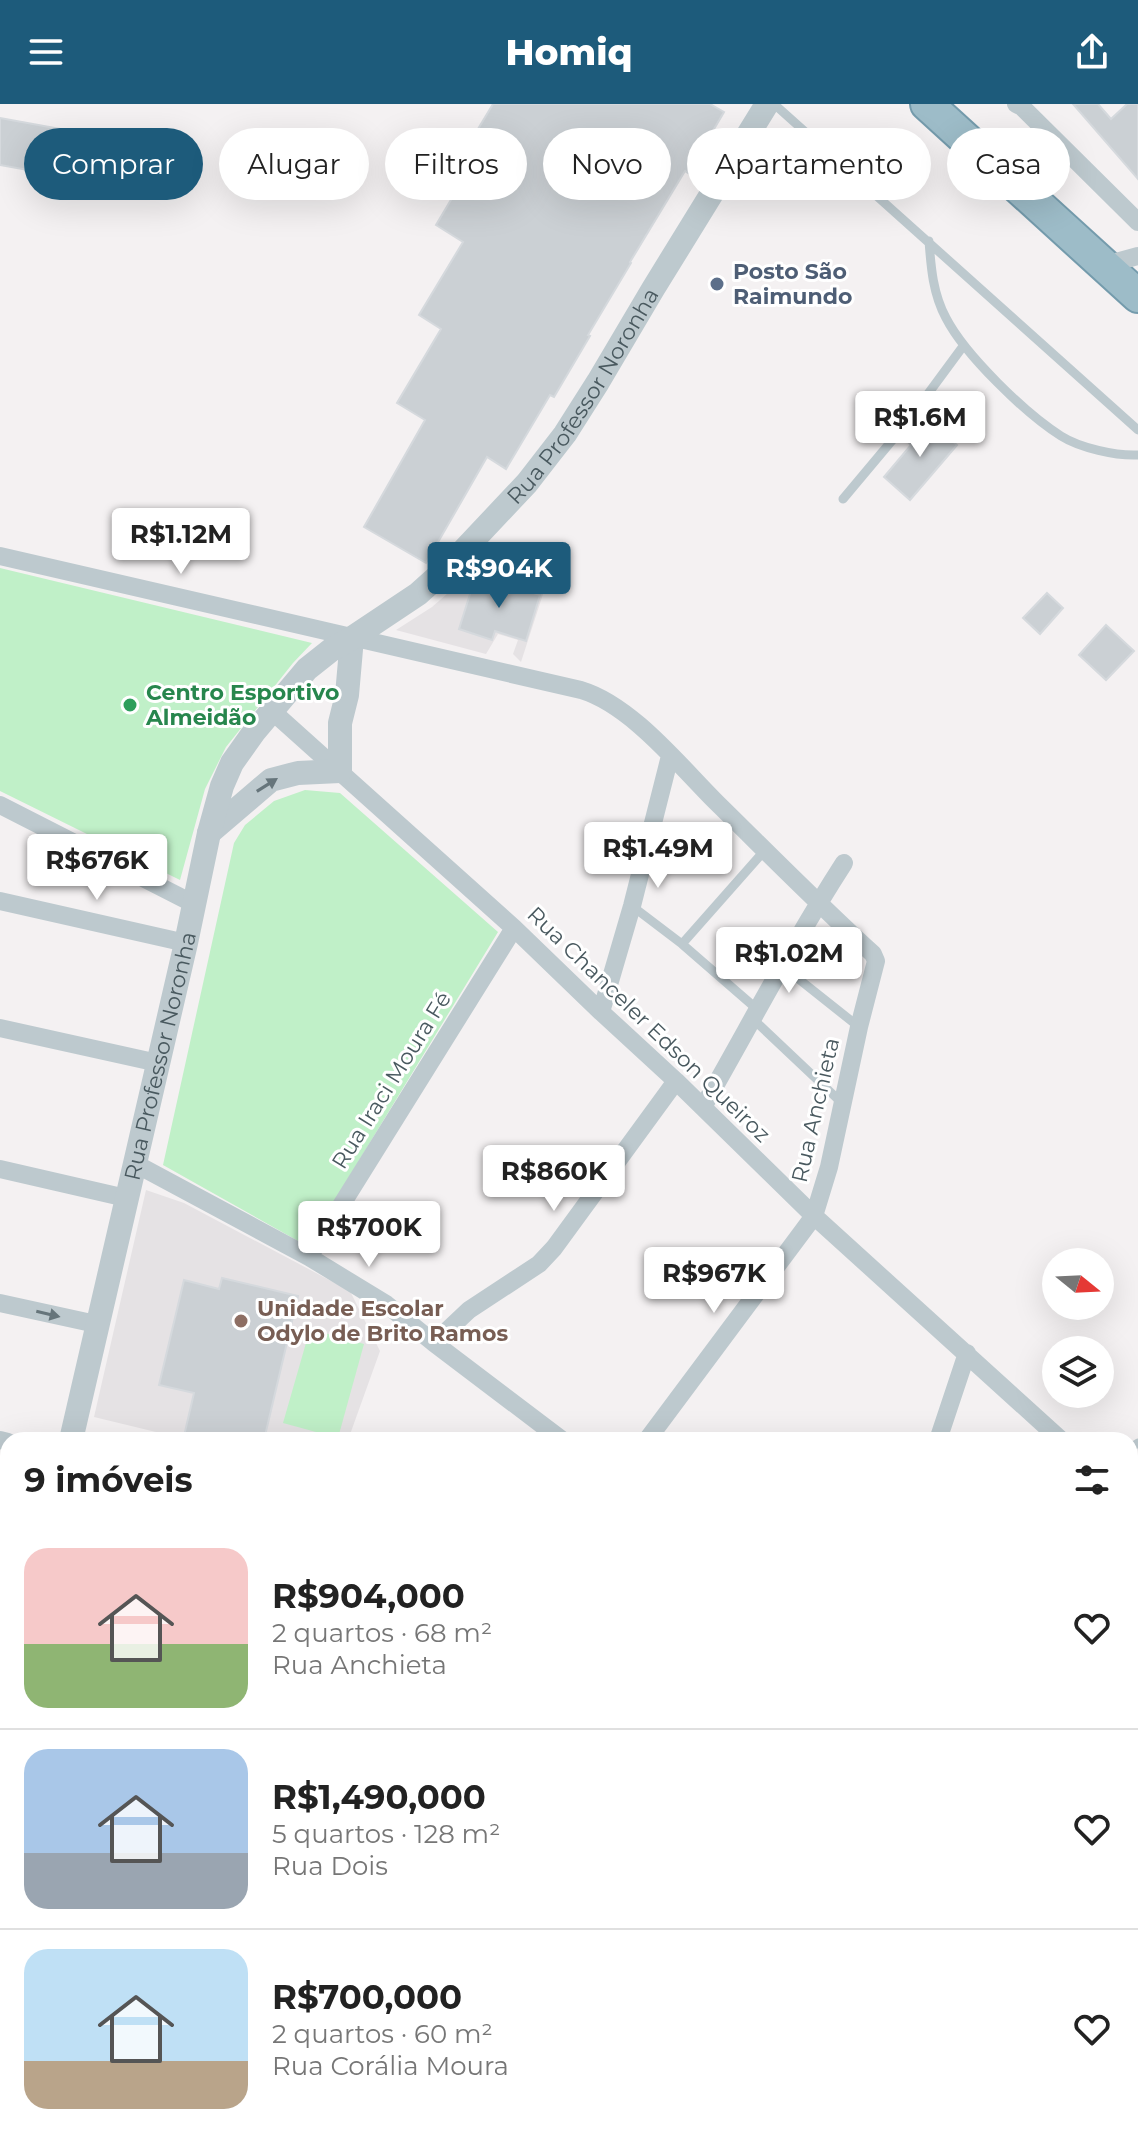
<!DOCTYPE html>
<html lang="pt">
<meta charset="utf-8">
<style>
body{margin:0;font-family:Montserrat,sans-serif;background:#f2f2f2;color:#222;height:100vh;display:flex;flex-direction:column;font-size:30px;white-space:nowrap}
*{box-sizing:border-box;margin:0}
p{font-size:26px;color:#767676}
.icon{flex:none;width:44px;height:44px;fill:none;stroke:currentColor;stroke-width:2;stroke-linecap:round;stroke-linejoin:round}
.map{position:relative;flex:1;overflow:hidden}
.panel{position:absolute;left:0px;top:1328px;width:1138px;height:714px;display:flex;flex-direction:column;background:#fff;border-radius:24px 24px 0 0;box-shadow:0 8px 32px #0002}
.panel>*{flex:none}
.banner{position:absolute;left:24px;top:24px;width:1090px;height:72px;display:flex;gap:16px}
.needle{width:52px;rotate:108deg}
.buttons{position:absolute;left:1042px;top:1144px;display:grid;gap:16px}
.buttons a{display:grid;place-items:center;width:72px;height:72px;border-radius:50%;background:#fff;box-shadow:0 8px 32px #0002;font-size:40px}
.price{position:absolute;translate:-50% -68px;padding:0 18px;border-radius:8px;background:#fff;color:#222;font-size:26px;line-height:52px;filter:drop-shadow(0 2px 4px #0008)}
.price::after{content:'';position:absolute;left:50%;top:48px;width:24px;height:18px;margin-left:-12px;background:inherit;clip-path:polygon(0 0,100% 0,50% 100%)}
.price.on{background:#1d5b7b;color:#fff}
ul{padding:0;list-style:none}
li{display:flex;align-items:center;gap:24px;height:200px;padding:0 24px}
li+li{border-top:2px solid #e0e0e0}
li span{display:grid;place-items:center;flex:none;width:224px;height:160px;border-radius:24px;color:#555}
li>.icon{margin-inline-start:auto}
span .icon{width:96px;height:96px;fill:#fffc;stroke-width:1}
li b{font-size:34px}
h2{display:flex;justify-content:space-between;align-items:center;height:96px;padding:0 24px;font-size:34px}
.tag{padding:0 28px;border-radius:36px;background:#fff;box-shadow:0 8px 32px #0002;font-size:28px;line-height:72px}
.tag.on{background:#1d5b7b;color:#fff}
header{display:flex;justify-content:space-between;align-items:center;height:104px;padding:0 24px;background:#1d5b7b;color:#fff;font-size:36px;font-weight:800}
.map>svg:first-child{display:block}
</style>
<header><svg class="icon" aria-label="menu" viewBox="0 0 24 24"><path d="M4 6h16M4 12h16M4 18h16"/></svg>Homiq<svg class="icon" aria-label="share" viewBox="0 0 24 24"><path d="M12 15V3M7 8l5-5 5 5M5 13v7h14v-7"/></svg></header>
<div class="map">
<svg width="1138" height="2041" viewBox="0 0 1138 2041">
<rect width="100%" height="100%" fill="#f4f1f2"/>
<!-- commercial -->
<path fill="#fdf4ec" d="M0,1485L8,1487V1557L0,1590Z"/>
<!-- education -->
<path fill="#e5e2e4" d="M471,469L544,487L521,558L513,550L518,536L498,530L486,550L396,526L432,503Z
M146,1086L184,1099L350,1187L380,1247L348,1336H189L94,1313Z"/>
<!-- green -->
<path fill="#c0f0c8" d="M0,464L312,539L293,559L226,643L205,685L180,776L0,687Z
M305,686L340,689L498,828L307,1142L163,1061L234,739L245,721L274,697Z
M310,1225L364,1240L338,1334L283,1319Z"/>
<!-- building -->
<path fill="#cbd0d4" stroke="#d5d9dd" stroke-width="2" d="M493,0H710L724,8L688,69L685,67L630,158L631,159L588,231L590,232L554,293L550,291L506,365L487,353L426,459L364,423L425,316L397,299L441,225L419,211L463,138L436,121L480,47L469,40Z
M1073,0H1098L1111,15L1127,0H1138V75Z
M0,14L121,36L112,81L0,61Z
M930,318L957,341L910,396L884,373L911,341L905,335L917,321L923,326Z
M476,471L540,491L526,537L495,527L492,536L459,525Z
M1047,489L1063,504L1040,530L1023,514Z
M1106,521L1134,547L1106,576L1079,551Z
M222,1174L298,1192L264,1336H201L184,1332L194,1289L159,1281L184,1176L219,1185Z"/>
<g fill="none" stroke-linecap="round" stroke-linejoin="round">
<!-- trunk casing -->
<g stroke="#749bac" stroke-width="36">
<path id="trunk" d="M927,0L1138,192"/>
</g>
<!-- service -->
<path stroke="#bdc9ce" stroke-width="9" d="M774,0L1138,326
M929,137C931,164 933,190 946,214C965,251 1026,310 1061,332C1080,344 1116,352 1138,351
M843,395L905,321L964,241
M632,802L682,840L758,906
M682,840L765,746
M781,861L859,923
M753,915L843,1000
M1130,1344L1138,1339
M1130,1384L1138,1377
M1130,1835L1138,1838"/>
<!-- minor -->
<path stroke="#bdc9ce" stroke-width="18" d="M1016,0L1022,3L1138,118
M1105,161L1138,152
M0,452L581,586C631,601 679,661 716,698C768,749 819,801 873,850L876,857L859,923L829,1063L814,1112L647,1336
M272,607L514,824L601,908L676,977L814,1112L1061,1336
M0,701L194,800
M0,797L186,839
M601,908L632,802L670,652
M0,924L158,959
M703,1003C750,921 793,838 844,759
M134,1059L309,1153L386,1200L434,1239L562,1336
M0,1065L126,1094
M309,1153L514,824
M0,1199L96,1220
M434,1239L469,1206L539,1160L554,1144L676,977
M0,1336L8,1338
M938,1336L967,1249
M1130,1399L1138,1407
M0,1473L8,1475
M0,1870H8
M1130,1896L1138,1898
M0,1998H8
M684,2034L707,2041
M1130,2034L1138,2037
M411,2041L413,2034
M720,2041L722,2034
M1023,2041L1025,2034"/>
<!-- tertiary -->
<g stroke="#bdc9ce" stroke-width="24">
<path d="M209,729L271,676L298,669L340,667V619L347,591L352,534"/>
<path id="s1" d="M71,1336L186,839L209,729L222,682L232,659L254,628L307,565L331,546L352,534L418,490L447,464L527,379L565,330L598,278L653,185L767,0"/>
<path d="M0,1651L8,1617"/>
<path d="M0,1721L8,1729"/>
<path d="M236,2034L258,2041"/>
<path d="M108,2041L110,2034"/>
</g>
<!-- trunk -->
<use href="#trunk" stroke="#9dbcc8" stroke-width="32"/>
</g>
<!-- one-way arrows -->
<defs><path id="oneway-solid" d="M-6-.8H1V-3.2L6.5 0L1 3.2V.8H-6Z" transform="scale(2)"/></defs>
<g fill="#66757b">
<use href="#oneway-solid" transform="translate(267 681) rotate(-32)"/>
<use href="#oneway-solid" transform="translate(48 1210) rotate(13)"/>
</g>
<!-- markers -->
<circle fill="#5c6f8a" stroke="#fff" stroke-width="3" cx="717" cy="180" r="8"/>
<circle fill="#2e9e5b" stroke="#fff" stroke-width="3" cx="130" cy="601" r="8"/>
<circle fill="#8d6e63" stroke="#fff" stroke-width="3" cx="241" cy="1217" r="8"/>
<g text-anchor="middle" stroke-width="6" stroke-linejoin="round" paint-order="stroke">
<!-- service labels -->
<g font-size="22" font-weight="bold" fill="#4e5e75" stroke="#fff" text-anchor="start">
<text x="733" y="175">Posto São<tspan x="733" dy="25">Raimundo</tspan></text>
</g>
<!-- street labels -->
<g font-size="22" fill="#49595f" stroke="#fff">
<text dy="8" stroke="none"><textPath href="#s1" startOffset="1210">Rua Professor Noronha</textPath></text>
<text transform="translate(649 920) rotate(44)" y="8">Rua Chanceler Edson Queiroz</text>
<text dy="8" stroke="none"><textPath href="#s1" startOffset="394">Rua Professor Noronha</textPath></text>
<text transform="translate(391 976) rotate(-58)" y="8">Rua Iraci Moura Fé</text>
<text transform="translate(815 1006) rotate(-77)" y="8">Rua Anchieta</text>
</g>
<!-- leisure labels -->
<g font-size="22" font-weight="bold" fill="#27864d" stroke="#fff" text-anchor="start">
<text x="146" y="596">Centro Esportivo<tspan x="146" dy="25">Almeidão</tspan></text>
</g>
<!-- education labels -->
<g font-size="22" font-weight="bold" fill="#785e54" stroke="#fff" text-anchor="start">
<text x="257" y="1212">Unidade Escolar<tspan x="257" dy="25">Odylo de Brito Ramos</tspan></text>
</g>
</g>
</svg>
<div class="buttons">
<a><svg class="needle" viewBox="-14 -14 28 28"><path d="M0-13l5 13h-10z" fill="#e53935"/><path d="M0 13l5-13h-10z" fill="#767676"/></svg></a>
<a><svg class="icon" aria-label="layers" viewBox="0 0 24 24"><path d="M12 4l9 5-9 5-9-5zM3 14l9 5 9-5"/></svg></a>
</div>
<b class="price" style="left:920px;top:355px">R$1.6M</b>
<b class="price" style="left:181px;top:472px">R$1.12M</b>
<b class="price on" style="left:499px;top:506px">R$904K</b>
<b class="price" style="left:658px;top:786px">R$1.49M</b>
<b class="price" style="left:97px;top:798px">R$676K</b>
<b class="price" style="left:789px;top:891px">R$1.02M</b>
<b class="price" style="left:554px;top:1109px">R$860K</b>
<b class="price" style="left:369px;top:1165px">R$700K</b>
<b class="price" style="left:714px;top:1211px">R$967K</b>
<div class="banner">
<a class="tag on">Comprar</a>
<a class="tag">Alugar</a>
<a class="tag">Filtros</a>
<a class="tag">Novo</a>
<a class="tag">Apartamento</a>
<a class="tag">Casa</a>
</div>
<section class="panel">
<h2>9 imóveis<svg class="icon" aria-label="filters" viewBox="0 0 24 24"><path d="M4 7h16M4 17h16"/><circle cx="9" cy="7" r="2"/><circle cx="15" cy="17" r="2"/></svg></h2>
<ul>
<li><span style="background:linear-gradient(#f6c9c9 60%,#8fb573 0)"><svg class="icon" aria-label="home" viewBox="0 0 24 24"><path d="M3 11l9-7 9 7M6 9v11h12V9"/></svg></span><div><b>R$904,000</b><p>2 quartos · 68 m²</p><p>Rua Anchieta</p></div><svg class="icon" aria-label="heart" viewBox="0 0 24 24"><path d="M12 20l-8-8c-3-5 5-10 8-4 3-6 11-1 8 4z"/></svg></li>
<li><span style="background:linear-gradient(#a9c7e8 65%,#9aa5b1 0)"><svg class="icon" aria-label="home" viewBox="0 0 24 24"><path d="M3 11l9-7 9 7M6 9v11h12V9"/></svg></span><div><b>R$1,490,000</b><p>5 quartos · 128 m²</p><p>Rua Dois</p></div><svg class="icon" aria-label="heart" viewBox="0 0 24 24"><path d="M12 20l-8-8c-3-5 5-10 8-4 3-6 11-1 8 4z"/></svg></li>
<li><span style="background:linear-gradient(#bfe0f5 70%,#b9a48a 0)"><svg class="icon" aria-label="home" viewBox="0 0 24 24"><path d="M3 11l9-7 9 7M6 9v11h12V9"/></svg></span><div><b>R$700,000</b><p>2 quartos · 60 m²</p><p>Rua Corália Moura</p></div><svg class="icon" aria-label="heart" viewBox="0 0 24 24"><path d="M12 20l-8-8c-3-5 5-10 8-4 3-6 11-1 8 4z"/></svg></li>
</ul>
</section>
</div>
